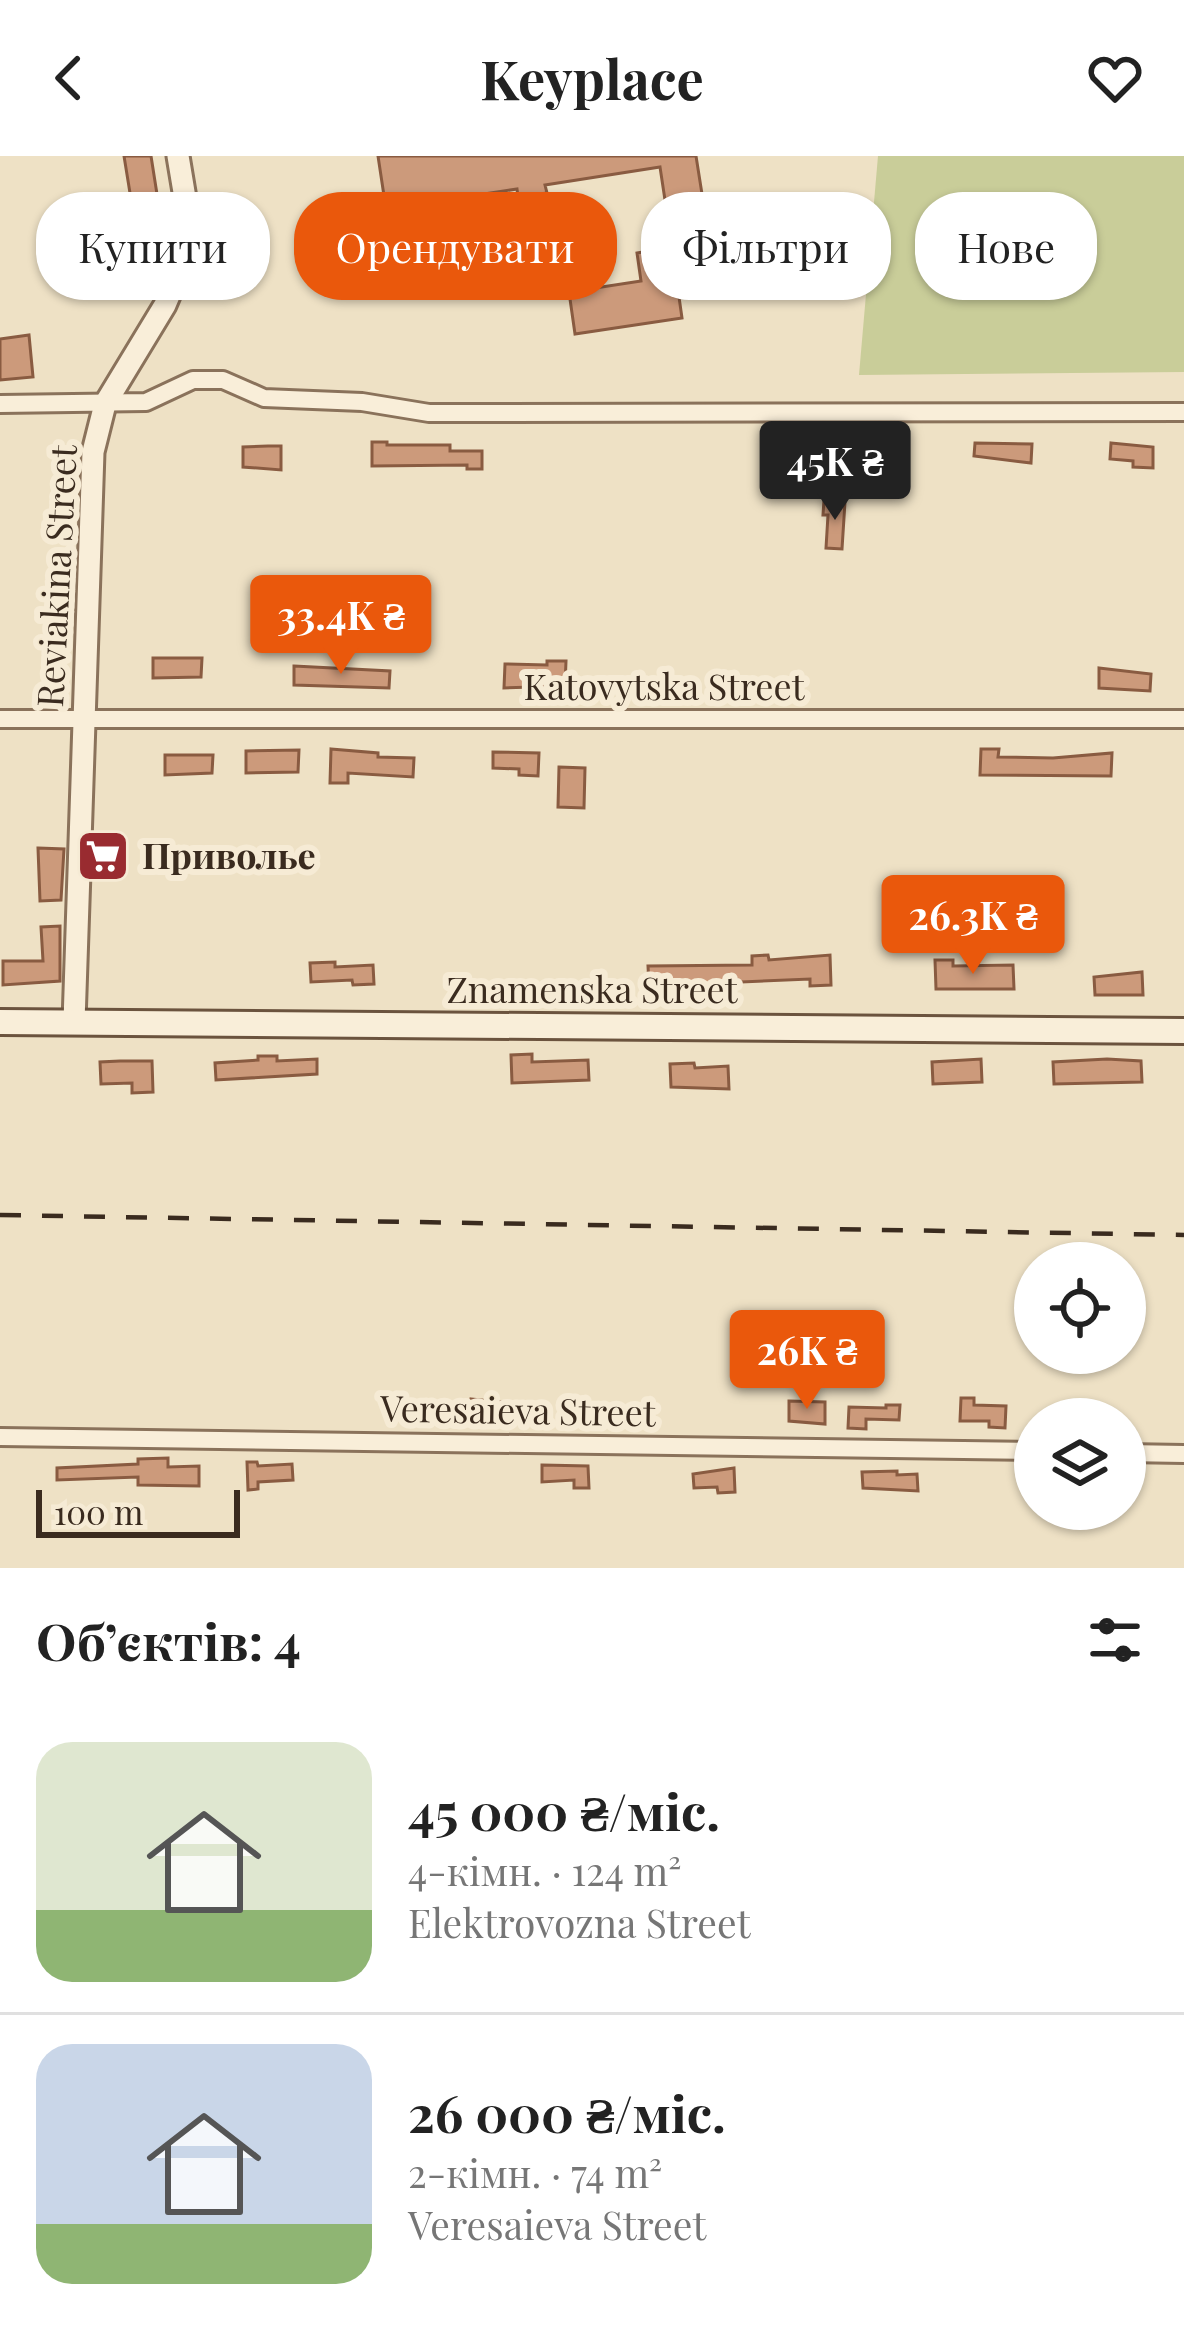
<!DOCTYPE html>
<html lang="uk">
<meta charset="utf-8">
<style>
body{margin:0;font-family:"Playfair Display",serif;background:#f6f6f6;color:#222;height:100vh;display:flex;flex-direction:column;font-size:45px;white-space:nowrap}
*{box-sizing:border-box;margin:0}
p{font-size:39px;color:#767676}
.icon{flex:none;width:66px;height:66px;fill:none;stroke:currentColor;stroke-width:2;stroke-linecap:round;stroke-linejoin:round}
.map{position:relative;height:1412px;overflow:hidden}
.side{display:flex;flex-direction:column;background:#fff;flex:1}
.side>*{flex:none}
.top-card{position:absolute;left:36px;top:36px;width:1113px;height:108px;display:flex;gap:24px}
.fabs{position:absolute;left:1014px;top:1086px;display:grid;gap:24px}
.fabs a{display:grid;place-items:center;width:132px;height:132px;border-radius:50%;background:#fff;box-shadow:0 3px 9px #0004;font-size:60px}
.scale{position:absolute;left:36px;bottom:30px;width:204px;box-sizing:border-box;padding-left:12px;border:6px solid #3a2b1f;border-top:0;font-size:33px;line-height:42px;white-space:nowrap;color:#3a2b1f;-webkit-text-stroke:9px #f6ebd5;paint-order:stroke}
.price{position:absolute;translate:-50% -102px;padding:0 27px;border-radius:12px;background:#ea580c;color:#fff;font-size:39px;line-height:78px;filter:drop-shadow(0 3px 6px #0008)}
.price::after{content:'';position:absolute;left:50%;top:72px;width:36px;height:27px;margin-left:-18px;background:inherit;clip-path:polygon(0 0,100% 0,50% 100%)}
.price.active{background:#222;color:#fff}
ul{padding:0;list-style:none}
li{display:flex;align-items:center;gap:36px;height:300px;padding:0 36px}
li+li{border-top:3px solid #e0e0e0}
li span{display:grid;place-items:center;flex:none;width:336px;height:240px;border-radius:36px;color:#555}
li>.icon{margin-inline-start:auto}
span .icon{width:144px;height:144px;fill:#fffc;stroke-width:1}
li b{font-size:51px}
h2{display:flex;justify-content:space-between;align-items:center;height:144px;padding:0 36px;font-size:51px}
.pill{padding:0 42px;border-radius:48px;background:#fff;box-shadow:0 3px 9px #0004;font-size:42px;line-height:108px}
.pill.active{background:#ea580c;color:#fff}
header{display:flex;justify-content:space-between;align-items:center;height:156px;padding:0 36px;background:#fff;font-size:54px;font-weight:700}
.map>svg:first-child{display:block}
</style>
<header><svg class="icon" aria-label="back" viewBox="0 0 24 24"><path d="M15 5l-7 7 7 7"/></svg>Keyplace<svg class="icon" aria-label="heart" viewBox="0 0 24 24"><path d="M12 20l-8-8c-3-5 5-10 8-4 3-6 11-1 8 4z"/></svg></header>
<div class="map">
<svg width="1184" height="1412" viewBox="0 0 1184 1412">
<rect width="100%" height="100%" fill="#eee1c5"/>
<!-- green -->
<path fill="#c9cd99" d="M878,0H1184V216L859,219Z"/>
<!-- building -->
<path fill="#cc9a7b" stroke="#895b41" stroke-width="3" d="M124,0H151L162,70L136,74Z
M378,0H696L702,38L665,44L660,11L545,29L547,37L518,41L517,33L386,53Z
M655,94L659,122L676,120L682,162L575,178L569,136L641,125L637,97Z
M29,179L33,221L0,224V183Z
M372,286H387V289H450V295H482V313H467V309L372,310Z
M975,287L1032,288L1031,307L974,300Z
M1111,287L1153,291V312L1133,311V305L1110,303Z
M268,290H281V314L243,311V291Z
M824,344L845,346L842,393L826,392L828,359H823Z
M153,502H202L201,521L153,522Z
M547,505H566L565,530L504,532L505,508L547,509Z
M294,510L390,515L389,532L294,529Z
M1099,512L1151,518L1150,535L1099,532Z
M331,593L378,597V601L414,602L413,621L348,617V627H330Z
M981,593H999L998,601L1053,602L1112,597L1111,620L980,619Z
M299,594L298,616L246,617V595Z
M493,596L539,597L538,620L519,619V613L493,612Z
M165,599H213L212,617L165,619Z
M559,611L585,612L584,652L558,651Z
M38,692L64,693L61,744L40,745Z
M60,770V825L3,829V805H43L41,771Z
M768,799L769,804L830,799L831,829L810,830V823L649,830L648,810L752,809V800Z
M935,804H953V810L1013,809L1014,833H936Z
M335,806V811L373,809L374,828L353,829L352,824L311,826L310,807Z
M1142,816L1143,839H1095L1094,821Z
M532,898V906L588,904L589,924L512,927L511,899Z
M258,900H277V905L317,903V918L216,924L215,907L258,904Z
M981,903L982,926L933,928L932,906Z
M1107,903L1141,905L1142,926L1054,928L1053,906Z
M120,905H152L153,936L132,937V927L101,928L100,906Z
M694,907L695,912L728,910L729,933L671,931L670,908Z
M961,1242H974V1249L1006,1250L1005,1272L989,1271V1265H960Z
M471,1243L546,1250L545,1267L469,1265Z
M789,1245L825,1246V1268L789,1265Z
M886,1249H900L899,1264L866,1263V1273L848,1272L849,1251L886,1252Z
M168,1302V1311L199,1310V1330L138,1329V1321L57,1324V1312L138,1308V1303Z
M247,1306H257L258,1310L292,1308L293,1324L258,1326V1333L248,1334Z
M542,1309L588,1310L589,1332H574V1324L542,1326Z
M734,1312L735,1336L718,1337L717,1331L694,1332L693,1318Z
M897,1315V1319L917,1318L918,1335L863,1332L862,1316Z"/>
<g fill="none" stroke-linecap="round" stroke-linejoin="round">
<!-- minor casing -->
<g stroke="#8a725b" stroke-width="22">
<path id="minor" d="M0,248L146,246L193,224H223L264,242L362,246L429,257L1184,256
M0,563H1184
M0,1281L1035,1295
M1125,1297L1184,1298"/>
</g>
<!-- tertiary casing -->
<g stroke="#8a725b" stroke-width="27">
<path id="tertiary" d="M74,866L93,296L105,248L165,149L188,95V60L178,0"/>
</g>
<!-- secondary casing -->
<g stroke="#6b533e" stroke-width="30">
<path id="secondary" d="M0,866L1184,875"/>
</g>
<!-- minor -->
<use href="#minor" stroke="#f9eed9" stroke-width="16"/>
<!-- tertiary -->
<use href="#tertiary" stroke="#f9eed9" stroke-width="21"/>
<!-- secondary -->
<use href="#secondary" stroke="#f9eed9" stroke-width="24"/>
<!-- rail -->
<path stroke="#3a2b1f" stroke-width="4.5" stroke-dasharray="21 21" stroke-linecap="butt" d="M0,1059L1184,1079"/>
</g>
<!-- icons -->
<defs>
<g id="supermarket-square" transform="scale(2.7)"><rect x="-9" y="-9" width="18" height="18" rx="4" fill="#992b30" stroke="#f6ebd5"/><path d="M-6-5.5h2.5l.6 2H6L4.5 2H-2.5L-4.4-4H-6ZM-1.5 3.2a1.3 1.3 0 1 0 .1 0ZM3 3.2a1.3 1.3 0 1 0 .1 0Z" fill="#fff"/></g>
</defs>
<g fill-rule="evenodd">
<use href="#supermarket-square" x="103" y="700"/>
</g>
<g text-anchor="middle" stroke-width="12" stroke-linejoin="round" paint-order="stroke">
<!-- street labels -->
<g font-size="36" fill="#3a2b1f" stroke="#f6ebd5">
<text transform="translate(57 420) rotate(-87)" y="13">Reviakina Street</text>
<text x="664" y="544">Katovytska Street</text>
<text x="592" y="847">Znamenska Street</text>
<text transform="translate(518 1255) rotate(1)" y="13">Veresaieva Street</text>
</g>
<!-- poi labels -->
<g font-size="36" font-weight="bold" fill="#3a2b1f" stroke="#f6ebd5" text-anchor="start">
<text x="142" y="713">Приволье</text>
</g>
</g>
</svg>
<div class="fabs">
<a><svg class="icon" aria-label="locate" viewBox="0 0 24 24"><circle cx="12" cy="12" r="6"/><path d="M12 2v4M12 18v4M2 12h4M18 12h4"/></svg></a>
<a><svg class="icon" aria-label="layers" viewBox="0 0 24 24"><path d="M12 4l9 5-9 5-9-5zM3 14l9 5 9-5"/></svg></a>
</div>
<div class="scale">100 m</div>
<b class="price active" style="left:835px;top:367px">45K ₴</b>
<b class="price" style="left:341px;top:521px">33.4K ₴</b>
<b class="price" style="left:973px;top:821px">26.3K ₴</b>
<b class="price" style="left:807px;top:1256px">26K ₴</b>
<div class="top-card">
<a class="pill">Купити</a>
<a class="pill active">Орендувати</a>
<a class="pill">Фільтри</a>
<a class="pill">Нове</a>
</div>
</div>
<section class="side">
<h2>Об’єктів: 4<svg class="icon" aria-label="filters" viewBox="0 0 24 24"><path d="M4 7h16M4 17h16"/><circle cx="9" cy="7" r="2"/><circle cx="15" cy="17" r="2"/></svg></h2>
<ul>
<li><span style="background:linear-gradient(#dfe7d0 70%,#8fb573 0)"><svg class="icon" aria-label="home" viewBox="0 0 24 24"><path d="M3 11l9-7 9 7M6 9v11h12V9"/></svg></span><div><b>45 000 ₴/міс.</b><p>4-кімн. · 124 m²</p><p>Elektrovozna Street</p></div></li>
<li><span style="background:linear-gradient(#c9d6e8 75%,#8fb573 0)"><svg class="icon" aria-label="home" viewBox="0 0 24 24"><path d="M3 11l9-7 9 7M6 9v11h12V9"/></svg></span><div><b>26 000 ₴/міс.</b><p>2-кімн. · 74 m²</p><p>Veresaieva Street</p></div></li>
</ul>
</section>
